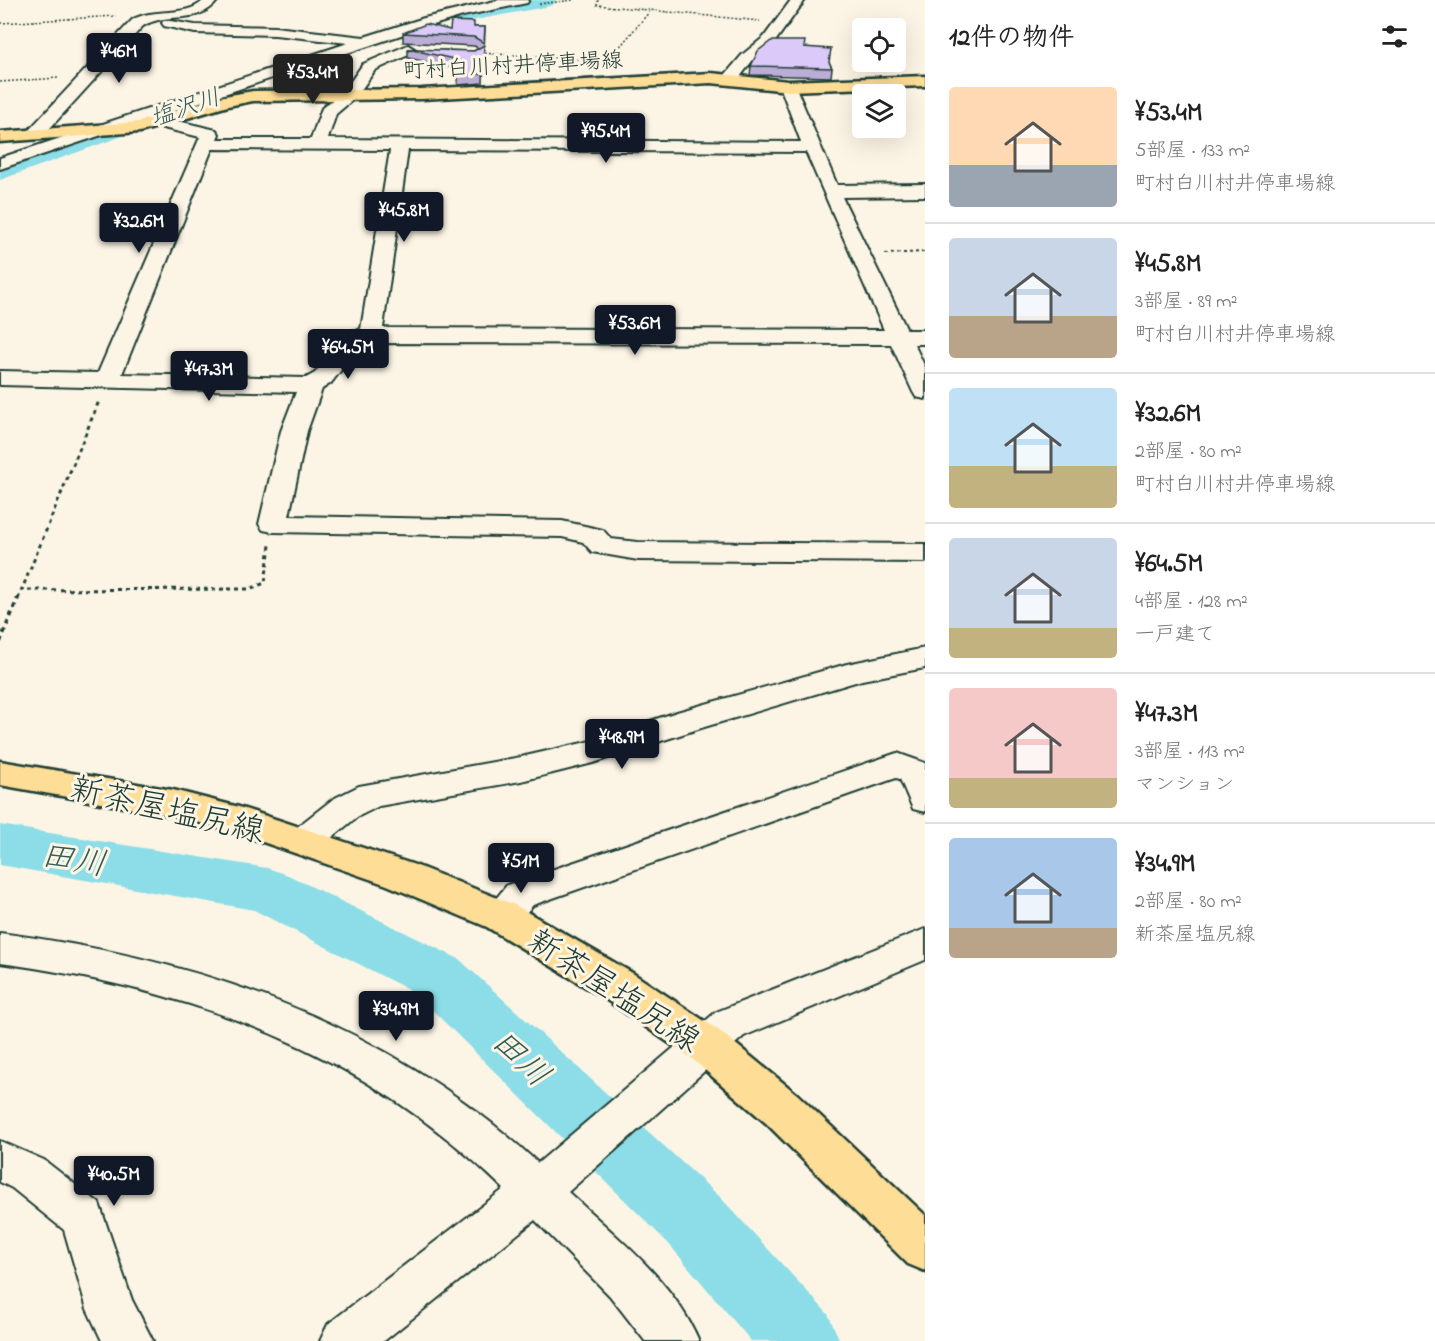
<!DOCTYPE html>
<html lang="ja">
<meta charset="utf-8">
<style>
body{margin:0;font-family:"Indie Flower","Klee One",sans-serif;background:#f6f6f6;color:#222;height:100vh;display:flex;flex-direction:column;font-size:22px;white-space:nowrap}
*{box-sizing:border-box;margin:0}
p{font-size:20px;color:#767676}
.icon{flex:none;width:33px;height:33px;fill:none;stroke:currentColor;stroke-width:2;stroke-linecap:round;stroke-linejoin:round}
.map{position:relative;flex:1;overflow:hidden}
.sheet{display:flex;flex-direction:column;background:#fff;width:510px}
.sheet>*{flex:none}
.fabs{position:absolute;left:852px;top:18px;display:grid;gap:12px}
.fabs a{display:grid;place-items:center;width:54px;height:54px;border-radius:6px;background:#fff;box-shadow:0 6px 24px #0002;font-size:30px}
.price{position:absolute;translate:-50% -51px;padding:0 14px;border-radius:6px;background:#111827;color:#fff;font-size:20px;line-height:39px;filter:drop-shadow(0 2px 3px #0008)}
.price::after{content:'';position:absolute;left:50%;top:36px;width:18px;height:14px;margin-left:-9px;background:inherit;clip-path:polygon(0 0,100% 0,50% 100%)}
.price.current{background:#222;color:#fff}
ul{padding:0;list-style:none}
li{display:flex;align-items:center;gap:18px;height:150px;padding:0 24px}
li+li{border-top:2px solid #e0e0e0}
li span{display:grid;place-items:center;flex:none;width:168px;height:120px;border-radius:6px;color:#555}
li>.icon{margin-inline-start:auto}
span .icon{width:72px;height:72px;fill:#fffc;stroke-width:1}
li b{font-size:26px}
h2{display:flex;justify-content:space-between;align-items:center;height:72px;padding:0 24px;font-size:26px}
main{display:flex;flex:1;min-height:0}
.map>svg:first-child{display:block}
</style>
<main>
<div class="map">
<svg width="925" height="1341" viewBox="0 0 925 1341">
<rect width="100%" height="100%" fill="#fcf5e5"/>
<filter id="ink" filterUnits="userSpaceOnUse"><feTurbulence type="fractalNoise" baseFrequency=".0167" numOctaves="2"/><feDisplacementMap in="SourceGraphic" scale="12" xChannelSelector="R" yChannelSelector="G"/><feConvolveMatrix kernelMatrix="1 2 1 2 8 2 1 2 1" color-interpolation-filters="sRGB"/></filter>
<g filter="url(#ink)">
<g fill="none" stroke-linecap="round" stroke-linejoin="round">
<!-- river -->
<path fill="#8cdde7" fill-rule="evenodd" d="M510,0H556L553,5L545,7L459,23L451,21L448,16L451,11Z
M121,119L131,121L134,127L131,133L0,180V161Z
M0,825L267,868L288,875L459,959L720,1197L828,1314L840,1341H751L668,1243L415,993L254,910L0,865Z"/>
<!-- minor casing -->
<g stroke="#1f3d34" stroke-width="4">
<path id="minor" d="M204,0H218C199,26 167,11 143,26L41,138H29L26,134L29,130L132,20C153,7 187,18 204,0Z
M499,0H529L527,3L463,16L404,34L0,169V158L348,43L275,35L195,33L164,26L162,23L164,20L195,25L275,27L364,37L424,18Z
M791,0H805L774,43L752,61L737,81H725L723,78L725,75L742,55L764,37Z
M408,45L416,50L413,53L375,70L356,97L336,114L328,139L801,142L780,86L788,81L794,83L837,185L925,184V196L842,197L907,330H925V344H914L925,367V399L916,397L913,392L891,344L362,343L331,383L322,389L307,431L289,516L562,521L603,530L611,539L638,542L925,544V562L638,560L592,552L583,542L562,537L273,532L263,530L259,524L281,431L296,392L0,385V371L98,373L200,137L155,126L152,122L155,118L161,117L216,130L219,134L217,139H311L322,108L344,91L363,64ZM212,149L390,150L361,329L347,332L315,373L306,378L122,374ZM408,150L806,152L884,330L383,328Z
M925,648V668L862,680L701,728L593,763L521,781L379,806L357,817L318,849L305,853L292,849L287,840L292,831L333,799L359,786L521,757L587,742L677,712L847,664Z
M897,753L925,763V812L913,809L900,779L896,778L533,905C518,922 513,934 488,926L482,916L507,885Z
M925,929V960L744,1036L568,1192C615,1236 673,1280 699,1341H645L610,1296L535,1220L384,1341H320L328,1324L504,1189C363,1051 193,989 0,963V933C201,959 387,1023 538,1163L716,1012Z
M0,1141L44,1160L99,1203L132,1300L153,1341H102L87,1309L64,1230L12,1188L0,1182Z"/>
</g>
<!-- major casing -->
<g stroke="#1f3d34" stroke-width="5">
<path id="major" d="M711,73L788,81L925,76V86L788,91L711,83L422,99L253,101L228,106L140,132L0,142V132L139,122L219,97L253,91L422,89Z
M0,761L173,790L239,807L415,865L515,905L634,974L721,1032L798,1095L925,1215V1271L908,1264L766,1123L691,1058L604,998L487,927L387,885L231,831L173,816L0,785Z"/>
</g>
<!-- path-far3 -->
<path stroke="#1f3d34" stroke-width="1.5" stroke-dasharray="2 2" stroke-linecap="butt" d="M598,0L597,5L760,21
M539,4L573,0
M0,23L116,16
M481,53L576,59L612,56L651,10
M0,82L59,78"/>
<!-- path-far2 -->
<path stroke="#1f3d34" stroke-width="2" stroke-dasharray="3 3" stroke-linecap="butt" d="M885,254L925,252"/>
<!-- path-far1 -->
<path stroke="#1f3d34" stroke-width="3" stroke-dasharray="4 4" stroke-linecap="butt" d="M20,590L249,589L265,583L270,545
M18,599L99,401"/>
<!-- path -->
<path stroke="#1f3d34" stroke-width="4" stroke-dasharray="4.5 4.5" stroke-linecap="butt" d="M0,642L18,598"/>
<!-- minor -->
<use href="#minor" fill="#fcf5e5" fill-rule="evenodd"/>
<!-- major -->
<use href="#major" fill="#fedd96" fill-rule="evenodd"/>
</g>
<!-- wall -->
<path fill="#bcadd7" stroke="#1f3d34" stroke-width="1.5" d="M474,27H485L483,83L458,85V69L408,58V49L474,51L478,48L474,46L403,42V33L450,30Z
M804,47L829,62L832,68L831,77L750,75L751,66Z"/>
<!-- building -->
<path fill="#dbc9fa" stroke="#1f3d34" stroke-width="1.5" d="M451,21L474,22V27H485L484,43L474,37L403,33L426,24L450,30Z
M771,41H805L804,47L831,49L829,62L832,68L751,66L758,51Z
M484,45L483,74L458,75L459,60L408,49L474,51Z"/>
</g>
<g text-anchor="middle" stroke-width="6" stroke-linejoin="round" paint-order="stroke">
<!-- far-street labels -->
<g font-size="22" fill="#1f3d34" stroke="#fcf5e5">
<text transform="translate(513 64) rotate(-3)" y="8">町村白川村井停車場線</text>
</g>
<!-- far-water labels -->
<g font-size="24" font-style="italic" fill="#355d58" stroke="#fcf5e5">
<text transform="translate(185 107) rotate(-19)" y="8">塩沢川</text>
</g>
<!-- near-street labels -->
<g font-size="33" fill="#1f3d34" stroke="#fcf5e5">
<text transform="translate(168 808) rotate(13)" y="12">新茶屋塩尻線</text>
<text transform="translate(615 989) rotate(33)" y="12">新茶屋塩尻線</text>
</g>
<!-- near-water labels -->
<g font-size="33" font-style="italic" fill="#355d58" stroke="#fcf5e5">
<text transform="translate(74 858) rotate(9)" y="12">田川</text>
<text transform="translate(522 1057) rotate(43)" y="12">田川</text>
</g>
</g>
</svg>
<div class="fabs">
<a><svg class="icon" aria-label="locate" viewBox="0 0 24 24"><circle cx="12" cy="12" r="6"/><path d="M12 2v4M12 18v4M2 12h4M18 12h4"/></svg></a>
<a><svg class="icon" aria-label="layers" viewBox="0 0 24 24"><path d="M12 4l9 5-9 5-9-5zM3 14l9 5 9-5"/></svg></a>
</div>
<b class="price" style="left:119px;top:84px">¥46M</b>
<b class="price current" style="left:313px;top:105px">¥53.4M</b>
<b class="price" style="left:606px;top:164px">¥95.4M</b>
<b class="price" style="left:404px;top:243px">¥45.8M</b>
<b class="price" style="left:139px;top:254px">¥32.6M</b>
<b class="price" style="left:635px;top:356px">¥53.6M</b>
<b class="price" style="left:348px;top:380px">¥64.5M</b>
<b class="price" style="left:209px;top:402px">¥47.3M</b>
<b class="price" style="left:622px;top:770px">¥48.9M</b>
<b class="price" style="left:521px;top:894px">¥51M</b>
<b class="price" style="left:396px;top:1042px">¥34.9M</b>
<b class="price" style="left:114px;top:1207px">¥40.5M</b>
</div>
<section class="sheet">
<h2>12件の物件<svg class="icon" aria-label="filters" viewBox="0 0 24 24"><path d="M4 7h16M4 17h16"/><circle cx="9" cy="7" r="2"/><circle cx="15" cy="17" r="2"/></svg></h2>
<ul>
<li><span style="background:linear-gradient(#ffd9b3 65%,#9aa5b1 0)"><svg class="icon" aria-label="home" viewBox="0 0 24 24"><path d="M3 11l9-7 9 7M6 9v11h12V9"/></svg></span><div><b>¥53.4M</b><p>5部屋 · 133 m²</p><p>町村白川村井停車場線</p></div></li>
<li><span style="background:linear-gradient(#c9d6e8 65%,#b9a48a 0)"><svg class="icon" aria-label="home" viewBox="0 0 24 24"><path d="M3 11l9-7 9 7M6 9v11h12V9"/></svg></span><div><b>¥45.8M</b><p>3部屋 · 89 m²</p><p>町村白川村井停車場線</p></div></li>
<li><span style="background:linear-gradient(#bfe0f5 65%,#c2b280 0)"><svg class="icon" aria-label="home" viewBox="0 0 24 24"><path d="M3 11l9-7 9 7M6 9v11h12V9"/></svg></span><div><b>¥32.6M</b><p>2部屋 · 80 m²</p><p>町村白川村井停車場線</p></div></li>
<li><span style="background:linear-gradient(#c9d6e8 75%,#c2b280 0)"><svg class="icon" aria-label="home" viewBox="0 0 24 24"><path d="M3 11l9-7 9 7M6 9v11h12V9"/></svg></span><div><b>¥64.5M</b><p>4部屋 · 128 m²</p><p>一戸建て</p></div></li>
<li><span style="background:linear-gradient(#f6c9c9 75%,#c2b280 0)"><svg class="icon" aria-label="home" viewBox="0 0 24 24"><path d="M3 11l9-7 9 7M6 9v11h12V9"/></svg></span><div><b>¥47.3M</b><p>3部屋 · 113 m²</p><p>マンション</p></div></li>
<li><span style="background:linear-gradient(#a9c7e8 75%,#b9a48a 0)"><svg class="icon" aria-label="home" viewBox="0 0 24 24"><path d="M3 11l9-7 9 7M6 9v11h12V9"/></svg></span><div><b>¥34.9M</b><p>2部屋 · 80 m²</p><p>新茶屋塩尻線</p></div></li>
</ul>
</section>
</main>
